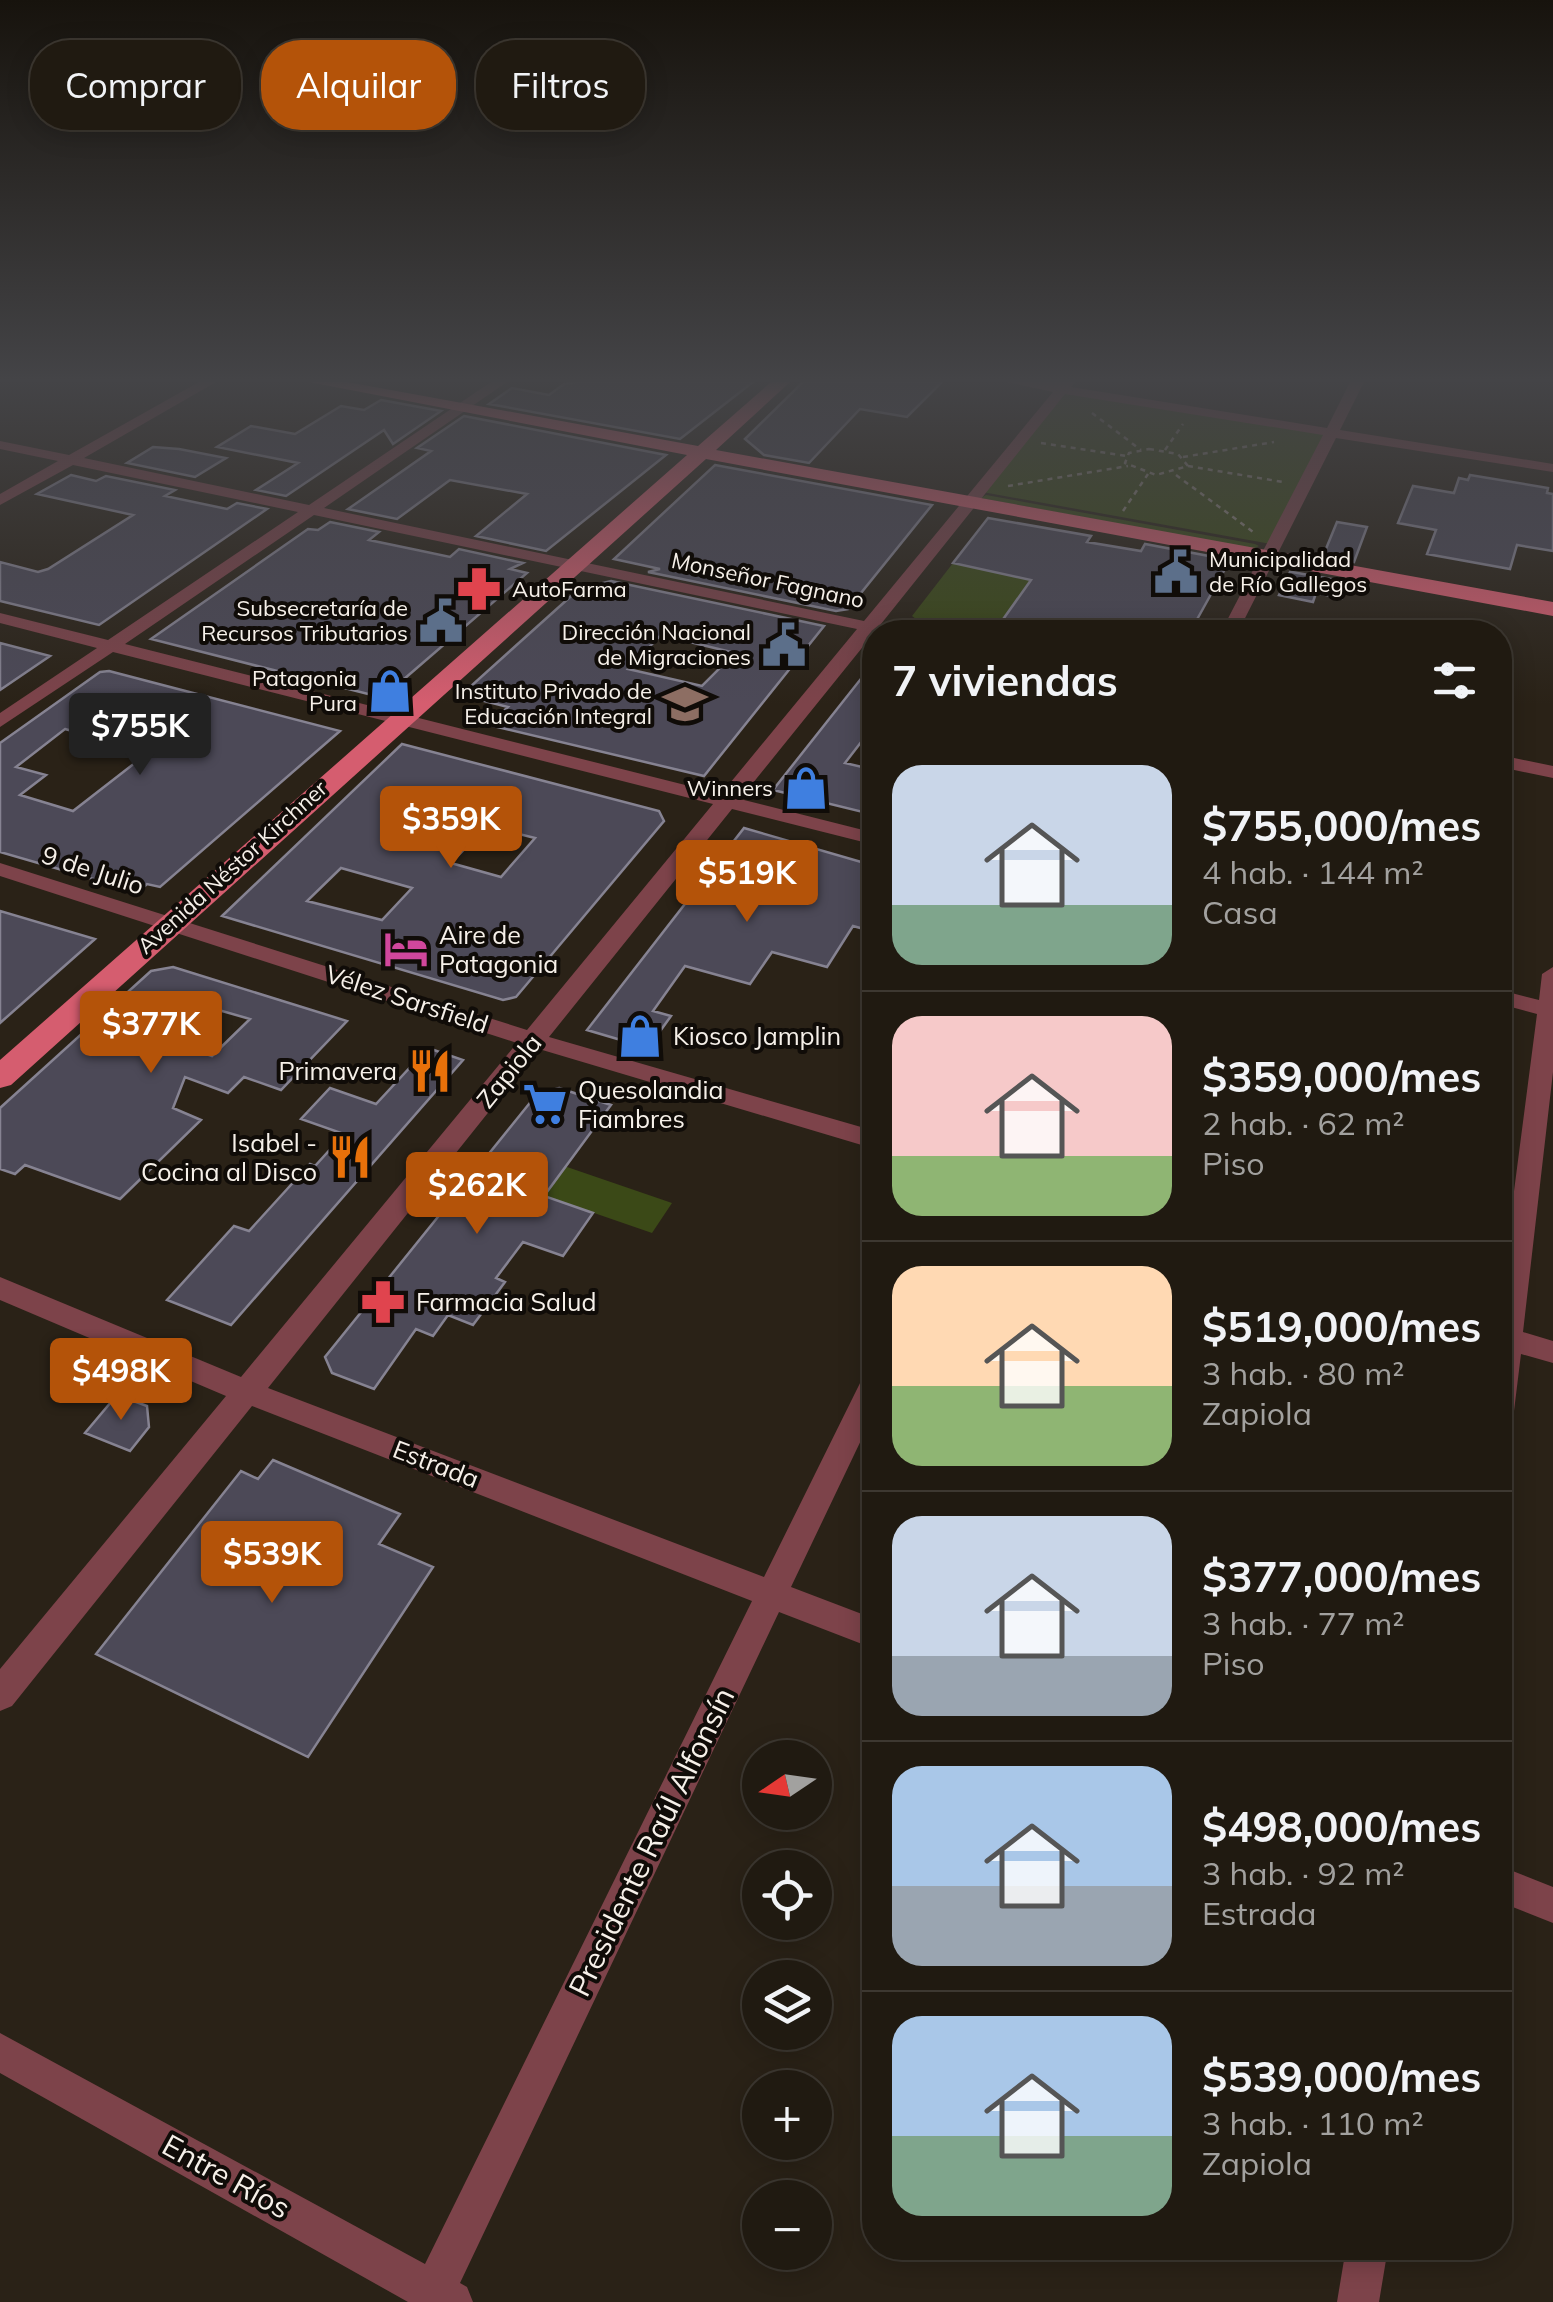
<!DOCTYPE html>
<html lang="es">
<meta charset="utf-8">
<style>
body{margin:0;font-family:Mulish,sans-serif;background:#28231a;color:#f1f3f6;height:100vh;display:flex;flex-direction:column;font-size:38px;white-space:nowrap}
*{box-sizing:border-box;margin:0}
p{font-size:32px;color:#a2a19f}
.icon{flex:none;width:55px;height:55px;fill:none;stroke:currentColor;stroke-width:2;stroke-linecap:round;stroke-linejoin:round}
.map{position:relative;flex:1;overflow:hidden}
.panel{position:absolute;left:862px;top:620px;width:650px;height:1640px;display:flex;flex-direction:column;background:#201a11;border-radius:40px;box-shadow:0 5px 25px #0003,0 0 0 2px #3d3831}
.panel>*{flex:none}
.guide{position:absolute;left:30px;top:40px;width:682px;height:90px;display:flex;gap:20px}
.needle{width:65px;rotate:257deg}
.tools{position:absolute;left:742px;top:1740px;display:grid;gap:20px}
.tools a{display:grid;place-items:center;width:90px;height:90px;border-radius:50%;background:#201a11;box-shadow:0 5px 25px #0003,0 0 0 2px #3d3831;font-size:50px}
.price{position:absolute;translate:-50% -85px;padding:0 22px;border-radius:10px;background:#b45309;color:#fff;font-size:32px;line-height:65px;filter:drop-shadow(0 2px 5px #0008)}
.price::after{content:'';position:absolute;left:50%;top:60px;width:30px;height:22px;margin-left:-15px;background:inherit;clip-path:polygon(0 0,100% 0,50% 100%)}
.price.selected{background:#222;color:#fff}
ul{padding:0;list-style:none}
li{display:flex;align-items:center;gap:30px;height:250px;padding:0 30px}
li+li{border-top:2px solid #3d3831}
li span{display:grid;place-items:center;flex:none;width:280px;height:200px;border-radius:30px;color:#555}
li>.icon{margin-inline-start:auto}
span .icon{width:120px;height:120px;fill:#fffc;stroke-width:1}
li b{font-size:42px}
h2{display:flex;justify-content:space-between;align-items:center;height:120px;padding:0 30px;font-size:42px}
.tag{padding:0 35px;border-radius:40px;background:#201a11;box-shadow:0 5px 25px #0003,0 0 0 2px #3d3831;font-size:35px;line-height:90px}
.tag.selected{background:#b45309;color:#fff}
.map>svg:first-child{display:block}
</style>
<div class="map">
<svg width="1553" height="2302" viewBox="0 0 1553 2302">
<rect width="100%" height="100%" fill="#2a2217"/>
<!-- green -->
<path fill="#3b4917" d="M1062,390L1332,432L1271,544L977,491Z
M986,495L1255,544L1259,546L1253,549L981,498Z
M953,563L1031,579L994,632C970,632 930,632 912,616Z
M497,1143L672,1203L652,1233L475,1172Z"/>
<!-- building -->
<path fill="#4c4957" stroke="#868392" stroke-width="2.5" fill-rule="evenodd" d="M578,382H753L680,439L489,404L512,388L549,395L564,384Z
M803,382H942L907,417L860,409L809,463L764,455L745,439Z
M381,400L441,411L393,444L384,430L286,496L256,490L298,463L217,447L251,426L295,434L341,406L364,410Z
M464,416L666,455L546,551L476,536L527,494L450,480L397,519L348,509L431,451L417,448Z
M153,447L179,449L226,458L195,477L127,463Z
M715,465L932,505L848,609L836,611L648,572L660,569L614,559Z
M71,475L96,481L106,476L175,490L165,496L227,509L237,503L267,509L99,625L0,601V562L38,572L48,569L133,515L37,494Z
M1470,475L1548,488L1547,493L1553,494V551L1517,545L1510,569L1427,554L1436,530L1398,523L1413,486L1454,493L1459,478L1468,480Z
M988,518L1091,536L1087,542L1141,551L1145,544L1230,560L1190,632H994L1031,580L953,563Z
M330,522L379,532L369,540L417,550L450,557L459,549L523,563L510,569L527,573L389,692L372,695L151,639L308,529L318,530Z
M1337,522L1367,527L1354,562L1323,556Z
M1290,572H1292L1348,582L1342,598L1316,593L1313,602L1279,595Z
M611,581L824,626L704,776L489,725L508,707L461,695L579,589ZM661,635L735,653L702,686L628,669Z
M0,643L50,656L0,690Z
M875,661V724L845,763L875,770V815L773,790Z
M109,671L174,688L340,731L160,887L147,884L138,892L0,852V743L100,672ZM65,729L149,752L73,811L20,795L46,775L16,767Z
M402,744L659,811L664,821L516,997L503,1000L222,916ZM487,826L535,838L501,877L451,863ZM341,868L412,888L382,920L307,901Z
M744,828L875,866V932L853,926L827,967L772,952L750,984L685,966L653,1011L671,1016L648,1048L587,1030Z
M0,911L95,939L0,1023Z
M173,967L347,1021L281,1090L244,1077L228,1093L185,1077L173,1108L201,1120L120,1199L25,1165L15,1174L0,1169V1108L151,971ZM201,1005L250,1019L212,1056L165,1040Z
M428,1048L463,1060L231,1325L167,1300L234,1226L249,1231L310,1164L315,1166L344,1134L301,1119L330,1088L376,1104Z
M559,1088L611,1105L544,1196L593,1213L563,1256L523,1242L496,1278L505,1282L473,1325L448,1315L433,1336L416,1329L374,1389L332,1373L325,1357L537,1094Z
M117,1395L147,1406L149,1427L130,1451L85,1433Z
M273,1460L400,1514L379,1544L433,1567L308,1757L96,1654L241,1471L258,1479Z"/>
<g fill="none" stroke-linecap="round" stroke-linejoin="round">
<!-- path -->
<path stroke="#8b847b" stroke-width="2.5" stroke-dasharray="5 5" stroke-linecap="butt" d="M1092,413L1141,450
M1041,443L1126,456
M1149,449L1178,454L1188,466L1156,475L1125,463L1129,453Z
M1165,450L1183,424
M1183,457L1274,442
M1188,466L1283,482
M1176,475L1256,534
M1008,486L1128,466
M1123,511L1148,474"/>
<!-- minor -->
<path fill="#7d434a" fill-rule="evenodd" d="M199,382H216L84,458L309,505L491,382H507L324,508L864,621L1053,392L1007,382H1075L1071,387L1327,428L1350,382H1364L1340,430L1553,464V472L1336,438L1238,632H1221L1323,435L1065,394L881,624L902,632L874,633L740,799L875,833V845L732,809L549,1037L875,1131V1149L539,1049L268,1388L764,1577L865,1373L875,1369V1411L791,1587L875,1619V1649L779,1612L460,2283L467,2287L473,2302H408L0,2073V2033L425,2264L752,1601L252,1406L12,1706L0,1711V1669L226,1396L0,1300V1277L241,1377L517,1043L0,876V863L527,1030L713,804L113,652L0,727V713L97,648L0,623V613L108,640L298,512L73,465L0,505V494L58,461L0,449V441L69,455ZM314,515L857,629L721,794L125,644Z
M1500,755L1553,766V778L1500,767Z
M1553,967V1072L1523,1332L1553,1341V1363L1521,1354L1514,1411L1510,1420L1500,1423V1299L1537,1014L1500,1004V990L1539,1000L1542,974Z
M1500,1866L1553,1887V1923L1500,1902Z
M1346,2248H1388L1379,2302H1337Z"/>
<!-- major -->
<path fill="#d55d6f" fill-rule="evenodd" d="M309,382H347L698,446L771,382H790L716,450L1553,602V616L706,459L11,1085L0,1088V1060L687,455Z"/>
</g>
<!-- sky -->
<linearGradient id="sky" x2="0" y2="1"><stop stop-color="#17130d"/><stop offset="0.54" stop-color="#444447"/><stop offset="1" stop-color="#444447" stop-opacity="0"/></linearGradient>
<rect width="1553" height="704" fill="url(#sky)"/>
<!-- icons -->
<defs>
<g id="civic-bare" transform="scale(3.45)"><path d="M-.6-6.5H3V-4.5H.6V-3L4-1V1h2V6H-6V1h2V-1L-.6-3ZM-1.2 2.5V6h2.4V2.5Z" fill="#5c6f8a" stroke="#100c08" stroke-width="2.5" paint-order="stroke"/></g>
<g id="pharmacy-bare" transform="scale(3.45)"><path d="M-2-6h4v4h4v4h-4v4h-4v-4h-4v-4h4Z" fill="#e0444e" stroke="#100c08" stroke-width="2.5" paint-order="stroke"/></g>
<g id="shop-bare" transform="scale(3.45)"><path d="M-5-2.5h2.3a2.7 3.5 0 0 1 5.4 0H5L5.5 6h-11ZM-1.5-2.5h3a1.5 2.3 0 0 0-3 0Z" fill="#3f7fe0" stroke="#100c08" stroke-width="2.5" paint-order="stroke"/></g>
<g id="university-bare" transform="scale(3.45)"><path d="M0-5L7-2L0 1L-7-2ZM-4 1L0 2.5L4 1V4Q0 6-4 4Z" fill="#8d6e63" stroke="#100c08" stroke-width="2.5" paint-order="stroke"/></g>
<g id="hotel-bare" transform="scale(3.45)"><path d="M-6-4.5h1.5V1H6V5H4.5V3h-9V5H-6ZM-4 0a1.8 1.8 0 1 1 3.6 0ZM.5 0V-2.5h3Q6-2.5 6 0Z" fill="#d1479c" stroke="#100c08" stroke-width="2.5" paint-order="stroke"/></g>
<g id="restaurant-bare" transform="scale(3.45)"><path d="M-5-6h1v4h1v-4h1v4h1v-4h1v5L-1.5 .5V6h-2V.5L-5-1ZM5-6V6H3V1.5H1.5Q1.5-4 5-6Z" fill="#e8710a" stroke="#100c08" stroke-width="2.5" paint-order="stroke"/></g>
<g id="supermarket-bare" transform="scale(3.45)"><path d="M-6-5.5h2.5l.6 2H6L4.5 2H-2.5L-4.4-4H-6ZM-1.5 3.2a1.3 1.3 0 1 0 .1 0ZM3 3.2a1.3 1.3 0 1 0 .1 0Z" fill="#3f7fe0" stroke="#100c08" stroke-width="2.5" paint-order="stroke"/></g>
</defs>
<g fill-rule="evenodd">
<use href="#civic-bare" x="1176" y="572"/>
<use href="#pharmacy-bare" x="479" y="589"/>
<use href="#civic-bare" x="441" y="621"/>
<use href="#civic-bare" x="784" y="645"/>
<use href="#shop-bare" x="390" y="691"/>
<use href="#university-bare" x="685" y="704"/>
<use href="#shop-bare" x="806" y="788"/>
<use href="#hotel-bare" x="406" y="949"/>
<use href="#shop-bare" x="640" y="1036"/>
<use href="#restaurant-bare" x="430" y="1071"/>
<use href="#supermarket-bare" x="545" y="1104"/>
<use href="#restaurant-bare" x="350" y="1157"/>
<use href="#pharmacy-bare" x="383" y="1302"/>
</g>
<g text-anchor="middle" stroke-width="8" stroke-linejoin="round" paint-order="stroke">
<!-- far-poi labels -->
<g font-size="22" fill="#f6f0e9" stroke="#100c08" text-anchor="end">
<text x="1209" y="567" text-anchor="start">Municipalidad<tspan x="1209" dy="25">de Río Gallegos</tspan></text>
<text x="512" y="597" text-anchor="start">AutoFarma</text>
<text x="408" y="616">Subsecretaría de<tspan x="408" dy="25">Recursos Tributarios</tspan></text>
<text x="751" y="640">Dirección Nacional<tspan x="751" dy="25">de Migraciones</tspan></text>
<text x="357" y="686">Patagonia<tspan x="357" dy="25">Pura</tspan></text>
<text x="652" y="699">Instituto Privado de<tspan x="652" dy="25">Educación Integral</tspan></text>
<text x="773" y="796">Winners</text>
</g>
<!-- far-street labels -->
<g font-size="22" fill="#f6f0e9" stroke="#100c08">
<text transform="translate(768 580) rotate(12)" y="8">Monseñor Fagnano</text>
<text transform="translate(232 867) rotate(-42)" y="8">Avenida Néstor Kirchner</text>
</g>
<!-- street labels -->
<g font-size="25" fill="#f6f0e9" stroke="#100c08">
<text transform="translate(93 870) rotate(18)" y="9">9 de Julio</text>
<text transform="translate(407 999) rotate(18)" y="9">Vélez Sarsfield</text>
<text transform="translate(509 1071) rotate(-51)" y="9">Zapiola</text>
<text transform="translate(436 1464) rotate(21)" y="9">Estrada</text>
</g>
<!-- poi labels -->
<g font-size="25" fill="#f6f0e9" stroke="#100c08" text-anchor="start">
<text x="439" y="944">Aire de<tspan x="439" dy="29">Patagonia</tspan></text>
<text x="673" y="1045">Kiosco Jamplin</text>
<text x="397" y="1080" text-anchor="end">Primavera</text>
<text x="578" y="1099">Quesolandia<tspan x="578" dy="29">Fiambres</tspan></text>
<text x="317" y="1152" text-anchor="end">Isabel -<tspan x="317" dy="29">Cocina al Disco</tspan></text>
<text x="416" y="1311">Farmacia Salud</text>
</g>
<!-- near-street labels -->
<g font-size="30" fill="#f6f0e9" stroke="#100c08">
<text transform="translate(652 1842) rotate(-64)" y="10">Presidente Raúl Alfonsín</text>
<text transform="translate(226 2177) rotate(29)" y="10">Entre Ríos</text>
</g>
</g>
</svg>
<div class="tools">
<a><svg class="needle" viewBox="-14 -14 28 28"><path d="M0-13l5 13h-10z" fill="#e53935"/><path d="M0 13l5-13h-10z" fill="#a2a19f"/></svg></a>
<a><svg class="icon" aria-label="locate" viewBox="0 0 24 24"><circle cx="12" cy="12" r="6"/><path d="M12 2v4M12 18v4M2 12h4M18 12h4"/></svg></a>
<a><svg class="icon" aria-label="layers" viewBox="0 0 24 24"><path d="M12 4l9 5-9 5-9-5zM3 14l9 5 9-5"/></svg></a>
<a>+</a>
<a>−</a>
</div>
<b class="price selected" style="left:140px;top:778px">$755K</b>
<b class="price" style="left:451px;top:871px">$359K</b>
<b class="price" style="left:747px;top:925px">$519K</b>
<b class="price" style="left:151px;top:1076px">$377K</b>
<b class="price" style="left:477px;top:1237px">$262K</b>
<b class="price" style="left:121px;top:1423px">$498K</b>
<b class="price" style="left:272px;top:1606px">$539K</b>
<div class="guide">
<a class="tag">Comprar</a>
<a class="tag selected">Alquilar</a>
<a class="tag">Filtros</a>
</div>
<section class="panel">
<h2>7 viviendas<svg class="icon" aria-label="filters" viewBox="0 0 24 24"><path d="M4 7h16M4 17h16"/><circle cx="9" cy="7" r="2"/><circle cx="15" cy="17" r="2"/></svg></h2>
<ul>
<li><span style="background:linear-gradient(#c9d6e8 70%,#7fa58c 0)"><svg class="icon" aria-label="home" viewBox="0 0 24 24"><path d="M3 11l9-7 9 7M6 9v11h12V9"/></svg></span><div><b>$755,000/mes</b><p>4 hab. · 144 m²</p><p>Casa</p></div></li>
<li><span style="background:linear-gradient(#f6c9c9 70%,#8fb573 0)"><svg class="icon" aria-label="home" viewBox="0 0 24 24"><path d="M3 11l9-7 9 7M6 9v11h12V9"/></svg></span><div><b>$359,000/mes</b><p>2 hab. · 62 m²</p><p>Piso</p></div></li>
<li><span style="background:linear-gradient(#ffd9b3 60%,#8fb573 0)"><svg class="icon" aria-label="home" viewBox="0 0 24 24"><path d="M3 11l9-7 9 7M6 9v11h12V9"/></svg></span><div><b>$519,000/mes</b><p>3 hab. · 80 m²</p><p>Zapiola</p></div></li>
<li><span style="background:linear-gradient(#c9d6e8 70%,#9aa5b1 0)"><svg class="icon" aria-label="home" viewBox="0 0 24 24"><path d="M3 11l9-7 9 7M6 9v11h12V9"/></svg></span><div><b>$377,000/mes</b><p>3 hab. · 77 m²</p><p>Piso</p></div></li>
<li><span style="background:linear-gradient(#a9c7e8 60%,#9aa5b1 0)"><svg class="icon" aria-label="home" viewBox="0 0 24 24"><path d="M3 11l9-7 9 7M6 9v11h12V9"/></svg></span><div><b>$498,000/mes</b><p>3 hab. · 92 m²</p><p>Estrada</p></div></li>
<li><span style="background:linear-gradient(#a9c7e8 60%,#7fa58c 0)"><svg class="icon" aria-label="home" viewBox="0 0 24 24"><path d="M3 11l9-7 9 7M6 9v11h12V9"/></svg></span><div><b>$539,000/mes</b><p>3 hab. · 110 m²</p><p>Zapiola</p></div></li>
</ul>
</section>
</div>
